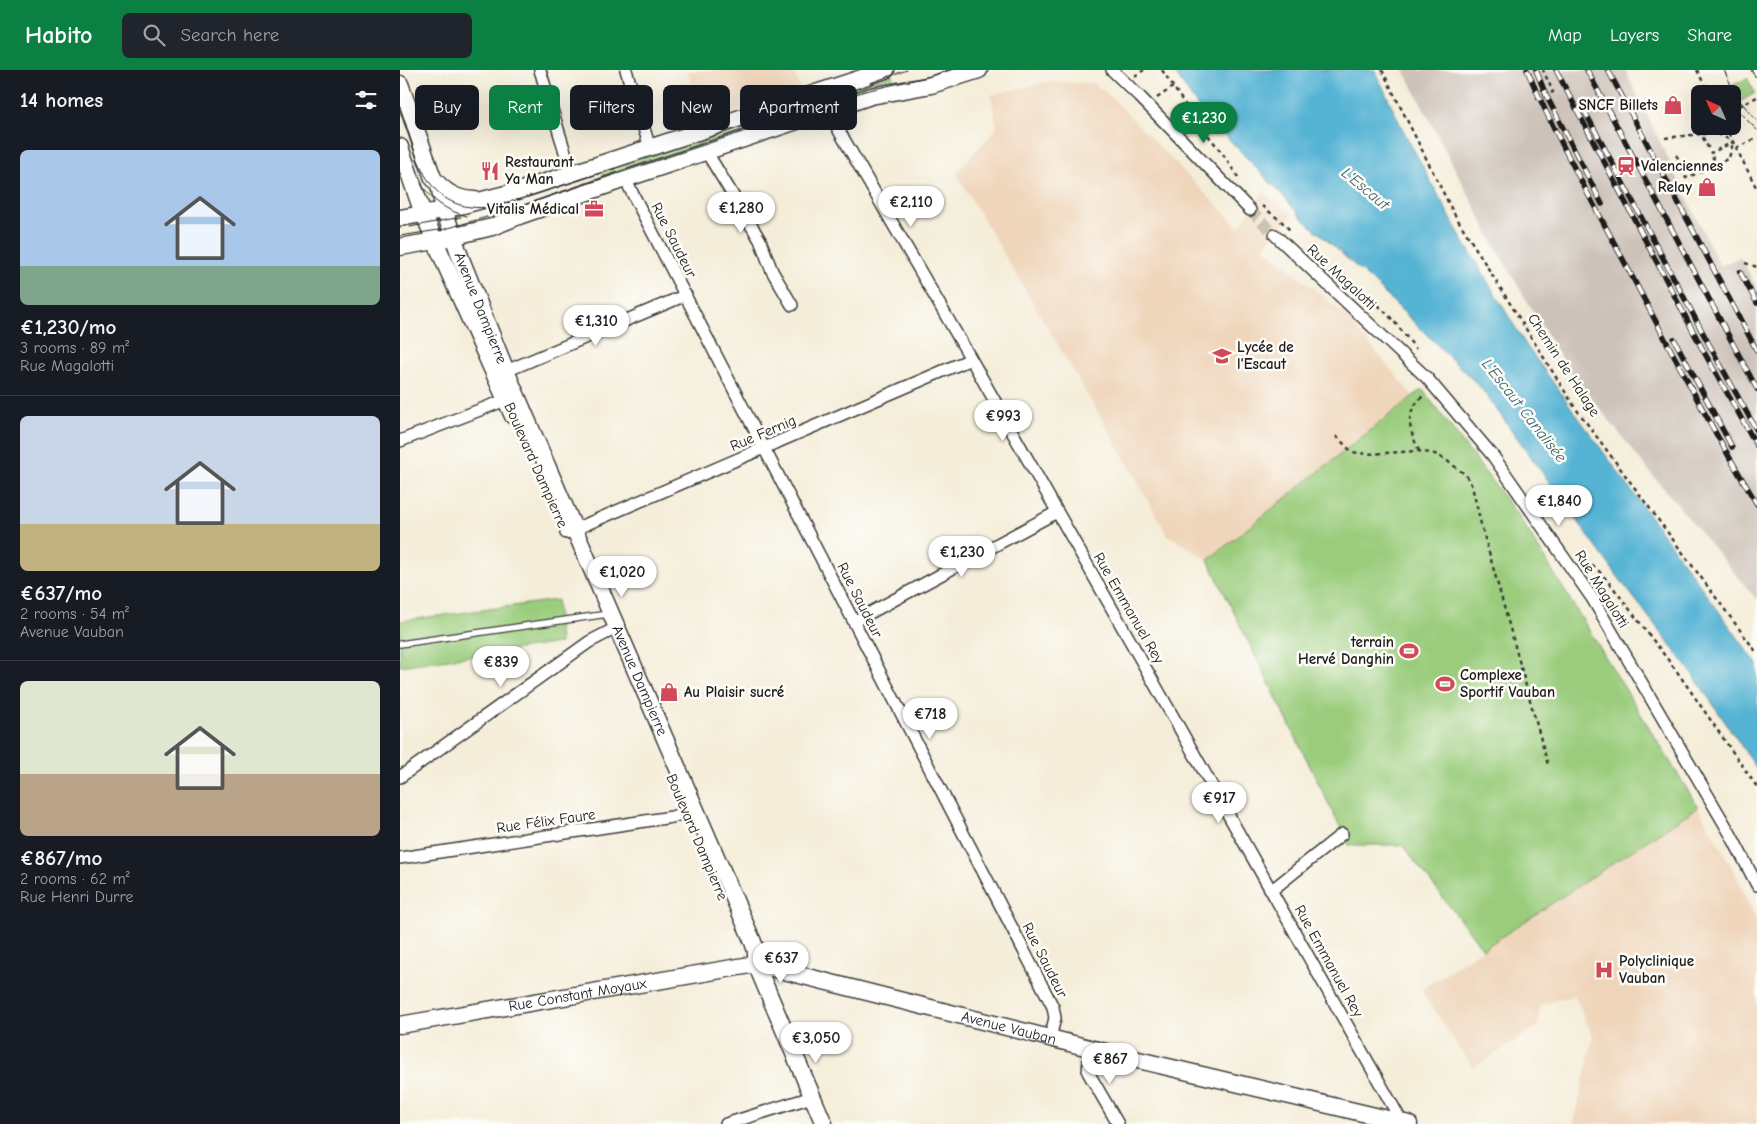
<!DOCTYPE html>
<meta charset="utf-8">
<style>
body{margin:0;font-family:"Comic Neue",sans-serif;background:#20242c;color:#f1f3f6;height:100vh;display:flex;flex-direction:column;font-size:19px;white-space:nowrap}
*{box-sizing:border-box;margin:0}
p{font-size:16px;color:#9ea1a6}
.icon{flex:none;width:28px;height:28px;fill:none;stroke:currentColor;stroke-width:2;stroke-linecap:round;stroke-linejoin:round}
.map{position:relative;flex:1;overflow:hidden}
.side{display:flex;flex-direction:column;background:#171b24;width:400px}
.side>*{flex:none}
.guide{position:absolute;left:15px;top:15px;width:475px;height:45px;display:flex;gap:10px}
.needle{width:32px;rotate:315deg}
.buttons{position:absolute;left:1291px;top:15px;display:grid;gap:10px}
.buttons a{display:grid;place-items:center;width:50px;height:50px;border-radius:8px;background:#171b24;box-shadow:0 5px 20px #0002;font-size:25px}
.price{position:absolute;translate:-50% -42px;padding:0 11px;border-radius:18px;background:#fff;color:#222;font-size:16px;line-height:32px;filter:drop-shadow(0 1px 2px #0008)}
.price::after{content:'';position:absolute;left:50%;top:30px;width:15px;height:11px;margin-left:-8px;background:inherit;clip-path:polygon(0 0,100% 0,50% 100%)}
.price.on{background:#0b8043;color:#fff}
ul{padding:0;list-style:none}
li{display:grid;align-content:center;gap:10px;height:265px;padding:0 20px}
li+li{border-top:1px solid #363941}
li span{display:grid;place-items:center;height:155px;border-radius:8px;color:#555}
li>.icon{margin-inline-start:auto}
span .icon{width:90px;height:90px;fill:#fffc;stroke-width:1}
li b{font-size:21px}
h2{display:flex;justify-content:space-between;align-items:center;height:60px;padding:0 20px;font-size:21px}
.tag{padding:0 18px;border-radius:8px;background:#171b24;box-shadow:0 5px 20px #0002;font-size:18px;line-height:45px}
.tag.on{background:#0b8043;color:#fff}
header{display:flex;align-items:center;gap:30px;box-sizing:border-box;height:70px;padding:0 25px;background:#0b8043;color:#fff}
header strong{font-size:24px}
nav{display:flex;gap:28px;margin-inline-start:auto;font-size:18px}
.search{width:350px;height:45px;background:#20242c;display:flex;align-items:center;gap:12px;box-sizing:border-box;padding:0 18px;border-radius:8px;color:#9ea1a6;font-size:19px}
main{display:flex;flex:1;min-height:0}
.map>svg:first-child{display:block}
</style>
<header>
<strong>Habito</strong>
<div class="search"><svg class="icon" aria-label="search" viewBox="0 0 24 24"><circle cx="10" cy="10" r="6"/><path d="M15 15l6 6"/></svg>Search here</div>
<nav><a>Map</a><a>Layers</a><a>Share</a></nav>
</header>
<main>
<section class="side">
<h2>14 homes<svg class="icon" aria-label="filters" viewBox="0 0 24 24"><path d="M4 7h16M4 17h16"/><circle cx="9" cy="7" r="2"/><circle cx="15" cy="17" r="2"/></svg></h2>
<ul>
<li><span style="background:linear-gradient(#a9c7e8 75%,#7fa58c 0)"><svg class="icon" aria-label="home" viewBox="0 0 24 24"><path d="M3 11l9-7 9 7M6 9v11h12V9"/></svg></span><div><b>€1,230/mo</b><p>3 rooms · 89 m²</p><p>Rue Magalotti</p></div></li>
<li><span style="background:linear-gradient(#c9d6e8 70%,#c2b280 0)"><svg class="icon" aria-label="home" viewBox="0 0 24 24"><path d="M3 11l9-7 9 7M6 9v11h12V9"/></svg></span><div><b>€637/mo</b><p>2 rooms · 54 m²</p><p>Avenue Vauban</p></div></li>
<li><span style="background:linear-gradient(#dfe7d0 60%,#b9a48a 0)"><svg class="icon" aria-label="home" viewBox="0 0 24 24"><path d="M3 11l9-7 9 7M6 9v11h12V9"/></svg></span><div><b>€867/mo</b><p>2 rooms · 62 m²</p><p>Rue Henri Durre</p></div></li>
</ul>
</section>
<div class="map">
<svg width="1357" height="1054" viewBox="0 0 1357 1054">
<rect width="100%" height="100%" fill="#fdfcf7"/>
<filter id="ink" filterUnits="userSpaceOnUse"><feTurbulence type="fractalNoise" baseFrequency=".02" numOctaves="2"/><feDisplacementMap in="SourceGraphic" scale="10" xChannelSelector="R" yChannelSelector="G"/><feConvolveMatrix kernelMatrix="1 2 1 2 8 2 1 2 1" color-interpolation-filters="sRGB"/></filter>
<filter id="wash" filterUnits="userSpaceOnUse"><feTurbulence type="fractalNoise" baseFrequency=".0096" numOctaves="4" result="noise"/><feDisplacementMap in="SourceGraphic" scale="20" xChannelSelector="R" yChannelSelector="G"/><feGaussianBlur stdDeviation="1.12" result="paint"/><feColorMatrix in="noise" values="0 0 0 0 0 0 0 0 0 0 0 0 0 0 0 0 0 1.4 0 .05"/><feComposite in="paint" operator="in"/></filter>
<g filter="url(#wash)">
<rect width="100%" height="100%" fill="#f4edd9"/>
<!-- built -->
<path fill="#efd6bb" d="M287,0H393L400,18L304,53Z
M652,11L695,14L714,30L839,158L863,122L893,145L863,177L944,244L1014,327L808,490L767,464L720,380L556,103L597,58L591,25Z
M1298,737L1333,799L1357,850V1054H1174L1193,967L1174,925L1140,935L1138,956L1073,998L1021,920Z"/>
<!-- industrial -->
<path fill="#cdc2b9" d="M1004,0H1225L1320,196L1340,187L1357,218V530L1245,396L1164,293L1098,182Z"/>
<!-- green -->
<path fill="#9acc7c" stroke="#5b744c" d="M492,4L494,16L205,110L202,101Z
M1347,8L1355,23L1333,36L1332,24H1322L1321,21Z
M1022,319L1121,450L1298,737L1083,879L1002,775H949L808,490Z
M157,530L160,573L0,596V551Z"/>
<!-- water -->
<path fill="#55b3d4" stroke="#386878" d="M773,0H975L1002,58L1062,169L1126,275L1357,594V699L1289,599L1221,511L1081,318L972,211L900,146L886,129L798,37Z"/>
</g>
<g filter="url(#ink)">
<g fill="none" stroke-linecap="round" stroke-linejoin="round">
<!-- street-tunnel -->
<path stroke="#c9c3b3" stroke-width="11" stroke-dasharray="11 5.5" stroke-linecap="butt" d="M850,140L875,165"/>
<!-- lane casing -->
<g stroke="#3c3b38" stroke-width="8">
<path id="lane" d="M1355,0L1357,3
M0,574L208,544"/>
</g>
<!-- street casing -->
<g stroke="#3c3b38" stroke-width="14">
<path id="street" d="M140,0L172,105
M226,0L250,78
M712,0L740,27L850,140
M427,40L571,289L1003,1054
M306,81L360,170L372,201L392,235
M225,109L653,937L655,948L650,968
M875,165L1027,308L1093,386L1192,528L1331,765L1357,815
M99,304L286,225
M0,371L113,327
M166,463L571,289
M455,551L657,442
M0,707L189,572L218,557
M0,788L272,747L296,738
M872,820L942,764
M690,978L688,1002L718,1054
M326,1054L412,1027"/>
</g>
<!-- secondary casing -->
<g stroke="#3c3b38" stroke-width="19">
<g id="secondary">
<path d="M0,14L33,108C43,121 58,130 75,130"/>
<path d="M0,77L20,135L35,171L113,346"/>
<path id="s1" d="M39,115L44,140L61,189L106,301L353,872L356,881V894L424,1054"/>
<path d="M0,148L44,140L121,120L486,0"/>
<path d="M0,177L35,171L92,157L119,146L225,109L471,26L531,15L579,0"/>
<path id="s2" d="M0,955L356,894L717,985L1009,1054"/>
</g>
</g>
<!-- path -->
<path stroke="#3c3b38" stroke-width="2.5" stroke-dasharray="4 4" stroke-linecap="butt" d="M762,0L792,45L823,84L839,109
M982,0L1053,142L1174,336L1357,583
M1297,0L1309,24
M737,7L736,5L744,0
M757,28L773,17
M1136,29L1153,22L1143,0
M1332,40L1357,27
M1325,56L1357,119
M1302,64L1316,63L1332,71
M1265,68L1301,64L1311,83L1333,72
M1336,78L1357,68
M1276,85L1280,91
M1316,95L1329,88L1333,73
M1280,100L1286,108L1316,95L1311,83
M862,136L881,151L892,162
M1345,193L1357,197
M939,207L974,231L993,250L1016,279
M936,366L952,382L967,384L1019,381L1035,384L1046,390L1066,405L1072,416L1081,454L1148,695
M1019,381C1009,358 1003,344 1024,325
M1179,486L1198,500L1212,516L1278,603L1357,717"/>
<!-- lane -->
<use href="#lane" stroke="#fff" stroke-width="5.5"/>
<!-- street -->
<use href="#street" stroke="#fff" stroke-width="11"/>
<!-- secondary -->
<use href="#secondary" stroke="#fff" stroke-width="16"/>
<!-- tram -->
<path stroke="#1c1c1c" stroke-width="1" d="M1324,0L1336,26L1357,51
M470,13L507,0
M1332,35L1357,60
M0,37C20,93 25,148 100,136
M21,114C33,132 47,141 67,146
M102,135L216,98
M10,157L61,147
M0,166L45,159L97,144L465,21L527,7L550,0"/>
<!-- rail casing -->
<g stroke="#1c1c1c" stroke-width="5.5">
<path id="rail" d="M1127,0C1156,67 1192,131 1226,195C1269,276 1310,357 1357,434
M1136,0L1146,25L1202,134
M1156,0L1304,282L1357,376
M1187,0L1357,319
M1208,0L1357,281
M1183,38L1311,278L1357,361
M1340,202L1357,233
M1274,269L1332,377"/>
</g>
<!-- rail -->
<use href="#rail" stroke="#fdfcf7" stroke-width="4" stroke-dasharray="11" stroke-linecap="butt"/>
</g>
</g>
<!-- icons -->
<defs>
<g id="shop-bare" transform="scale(1.5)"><path d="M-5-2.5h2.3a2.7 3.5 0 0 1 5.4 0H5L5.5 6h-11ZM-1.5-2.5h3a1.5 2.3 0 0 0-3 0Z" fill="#d1495b" stroke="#fdfcf7" stroke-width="2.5" paint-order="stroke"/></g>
<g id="station-bare" transform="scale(1.5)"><path d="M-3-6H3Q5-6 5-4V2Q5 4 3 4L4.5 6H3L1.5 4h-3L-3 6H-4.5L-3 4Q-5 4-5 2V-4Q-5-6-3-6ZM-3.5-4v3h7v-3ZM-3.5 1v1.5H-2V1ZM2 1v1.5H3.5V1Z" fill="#d1495b" stroke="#fdfcf7" stroke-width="2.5" paint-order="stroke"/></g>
<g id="restaurant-bare" transform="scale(1.5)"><path d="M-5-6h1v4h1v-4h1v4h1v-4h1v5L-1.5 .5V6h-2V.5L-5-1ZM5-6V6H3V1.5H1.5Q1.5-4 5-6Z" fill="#d1495b" stroke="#fdfcf7" stroke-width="2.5" paint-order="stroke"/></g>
<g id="office-bare" transform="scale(1.5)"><path d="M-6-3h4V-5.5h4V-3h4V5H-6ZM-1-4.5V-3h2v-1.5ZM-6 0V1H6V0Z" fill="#d1495b" stroke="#fdfcf7" stroke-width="2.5" paint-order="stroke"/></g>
<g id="school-bare" transform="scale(1.5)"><path d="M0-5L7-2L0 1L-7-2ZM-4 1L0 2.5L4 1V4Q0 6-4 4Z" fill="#d1495b" stroke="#fdfcf7" stroke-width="2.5" paint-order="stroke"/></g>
<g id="stadium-bare" transform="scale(1.5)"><path d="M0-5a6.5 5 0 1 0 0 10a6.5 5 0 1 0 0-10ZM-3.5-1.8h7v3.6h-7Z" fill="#d1495b" stroke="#fdfcf7" stroke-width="2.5" paint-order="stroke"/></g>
<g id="hospital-bare" transform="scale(1.5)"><path d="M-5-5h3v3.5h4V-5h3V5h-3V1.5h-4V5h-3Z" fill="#d1495b" stroke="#fdfcf7" stroke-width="2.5" paint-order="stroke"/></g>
</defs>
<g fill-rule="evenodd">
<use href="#shop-bare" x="1273" y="35"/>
<use href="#station-bare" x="1226" y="96"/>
<use href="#restaurant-bare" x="90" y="101"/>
<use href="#shop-bare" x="1307" y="117"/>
<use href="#office-bare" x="194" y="139"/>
<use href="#school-bare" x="822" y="286"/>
<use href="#stadium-bare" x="1009" y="581"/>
<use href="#stadium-bare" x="1045" y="614"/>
<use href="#shop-bare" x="269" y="622"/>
<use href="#hospital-bare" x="1204" y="900"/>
</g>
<g text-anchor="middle" stroke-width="5" stroke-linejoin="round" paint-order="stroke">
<!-- poi labels -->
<g font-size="15" font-weight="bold" fill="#1c1c1c" stroke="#fdfcf7" text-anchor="start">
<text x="1258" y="40" text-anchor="end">SNCF Billets</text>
<text x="105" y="97">Restaurant<tspan x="105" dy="17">Ya Man</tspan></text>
<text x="1241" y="101">Valenciennes</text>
<text x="1292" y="122" text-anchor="end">Relay</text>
<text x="179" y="144" text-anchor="end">Vitalis Médical</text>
<text x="837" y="282">Lycée de<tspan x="837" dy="17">l'Escaut</tspan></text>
<text x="994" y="577" text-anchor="end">terrain<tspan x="994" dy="17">Hervé Danghin</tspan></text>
<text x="1060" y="610">Complexe<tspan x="1060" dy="17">Sportif Vauban</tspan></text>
<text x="284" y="627">Au Plaisir sucré</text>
<text x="1219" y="896">Polyclinique<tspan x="1219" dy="17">Vauban</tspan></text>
</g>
<!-- street labels -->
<g font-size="15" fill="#1c1c1c" stroke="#fdfcf7">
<text transform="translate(274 170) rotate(63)" y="5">Rue Saudeur</text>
<text transform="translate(942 207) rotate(43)" y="5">Rue Magalotti</text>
<text dy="5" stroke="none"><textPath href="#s1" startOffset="130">Avenue Dampierre</textPath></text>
<text transform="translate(1164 295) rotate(57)" y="5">Chemin de Halage</text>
<text transform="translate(363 363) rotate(-23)" y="5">Rue Fernig</text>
<text transform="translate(136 395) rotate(66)" y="5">Boulevard Dampierre</text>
<text transform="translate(1202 519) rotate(58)" y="5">Rue Magalotti</text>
<text transform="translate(460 530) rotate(63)" y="5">Rue Saudeur</text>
<text transform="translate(729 538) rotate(60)" y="5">Rue Emmanuel Rey</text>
<text dy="5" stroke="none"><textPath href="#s1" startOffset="535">Avenue Dampierre</textPath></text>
<text transform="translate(146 751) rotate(-8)" y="5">Rue Félix Faure</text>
<text transform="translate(297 767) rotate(67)" y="5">Boulevard Dampierre</text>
<text transform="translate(645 890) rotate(63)" y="5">Rue Saudeur</text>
<text transform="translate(929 891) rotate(61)" y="5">Rue Emmanuel Rey</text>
<text dy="5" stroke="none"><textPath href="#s2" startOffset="180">Rue Constant Moyaux</textPath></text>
<text dy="5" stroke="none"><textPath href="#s2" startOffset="622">Avenue Vauban</textPath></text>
</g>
<!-- water labels -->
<g font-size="16" font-style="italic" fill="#36606f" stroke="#fdfcf7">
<text transform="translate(966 118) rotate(40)" y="6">L'Escaut</text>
<text transform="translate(1125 340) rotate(52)" y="6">L'Escaut Canalisée</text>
</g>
</g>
</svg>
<div class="buttons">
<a><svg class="needle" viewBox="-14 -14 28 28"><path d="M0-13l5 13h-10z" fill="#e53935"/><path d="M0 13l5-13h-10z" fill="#9ea1a6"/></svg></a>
</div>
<b class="price on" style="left:804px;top:74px">€1,230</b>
<b class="price" style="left:511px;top:158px">€2,110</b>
<b class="price" style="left:341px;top:164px">€1,280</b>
<b class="price" style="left:196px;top:277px">€1,310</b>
<b class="price" style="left:603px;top:372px">€993</b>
<b class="price" style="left:1159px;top:457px">€1,840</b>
<b class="price" style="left:562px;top:508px">€1,230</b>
<b class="price" style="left:222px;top:528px">€1,020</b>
<b class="price" style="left:101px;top:618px">€839</b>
<b class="price" style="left:530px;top:670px">€718</b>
<b class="price" style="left:819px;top:754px">€917</b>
<b class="price" style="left:381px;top:914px">€637</b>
<b class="price" style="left:416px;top:994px">€3,050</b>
<b class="price" style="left:710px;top:1015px">€867</b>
<div class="guide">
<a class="tag">Buy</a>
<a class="tag on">Rent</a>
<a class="tag">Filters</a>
<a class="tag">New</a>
<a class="tag">Apartment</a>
</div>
</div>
</main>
